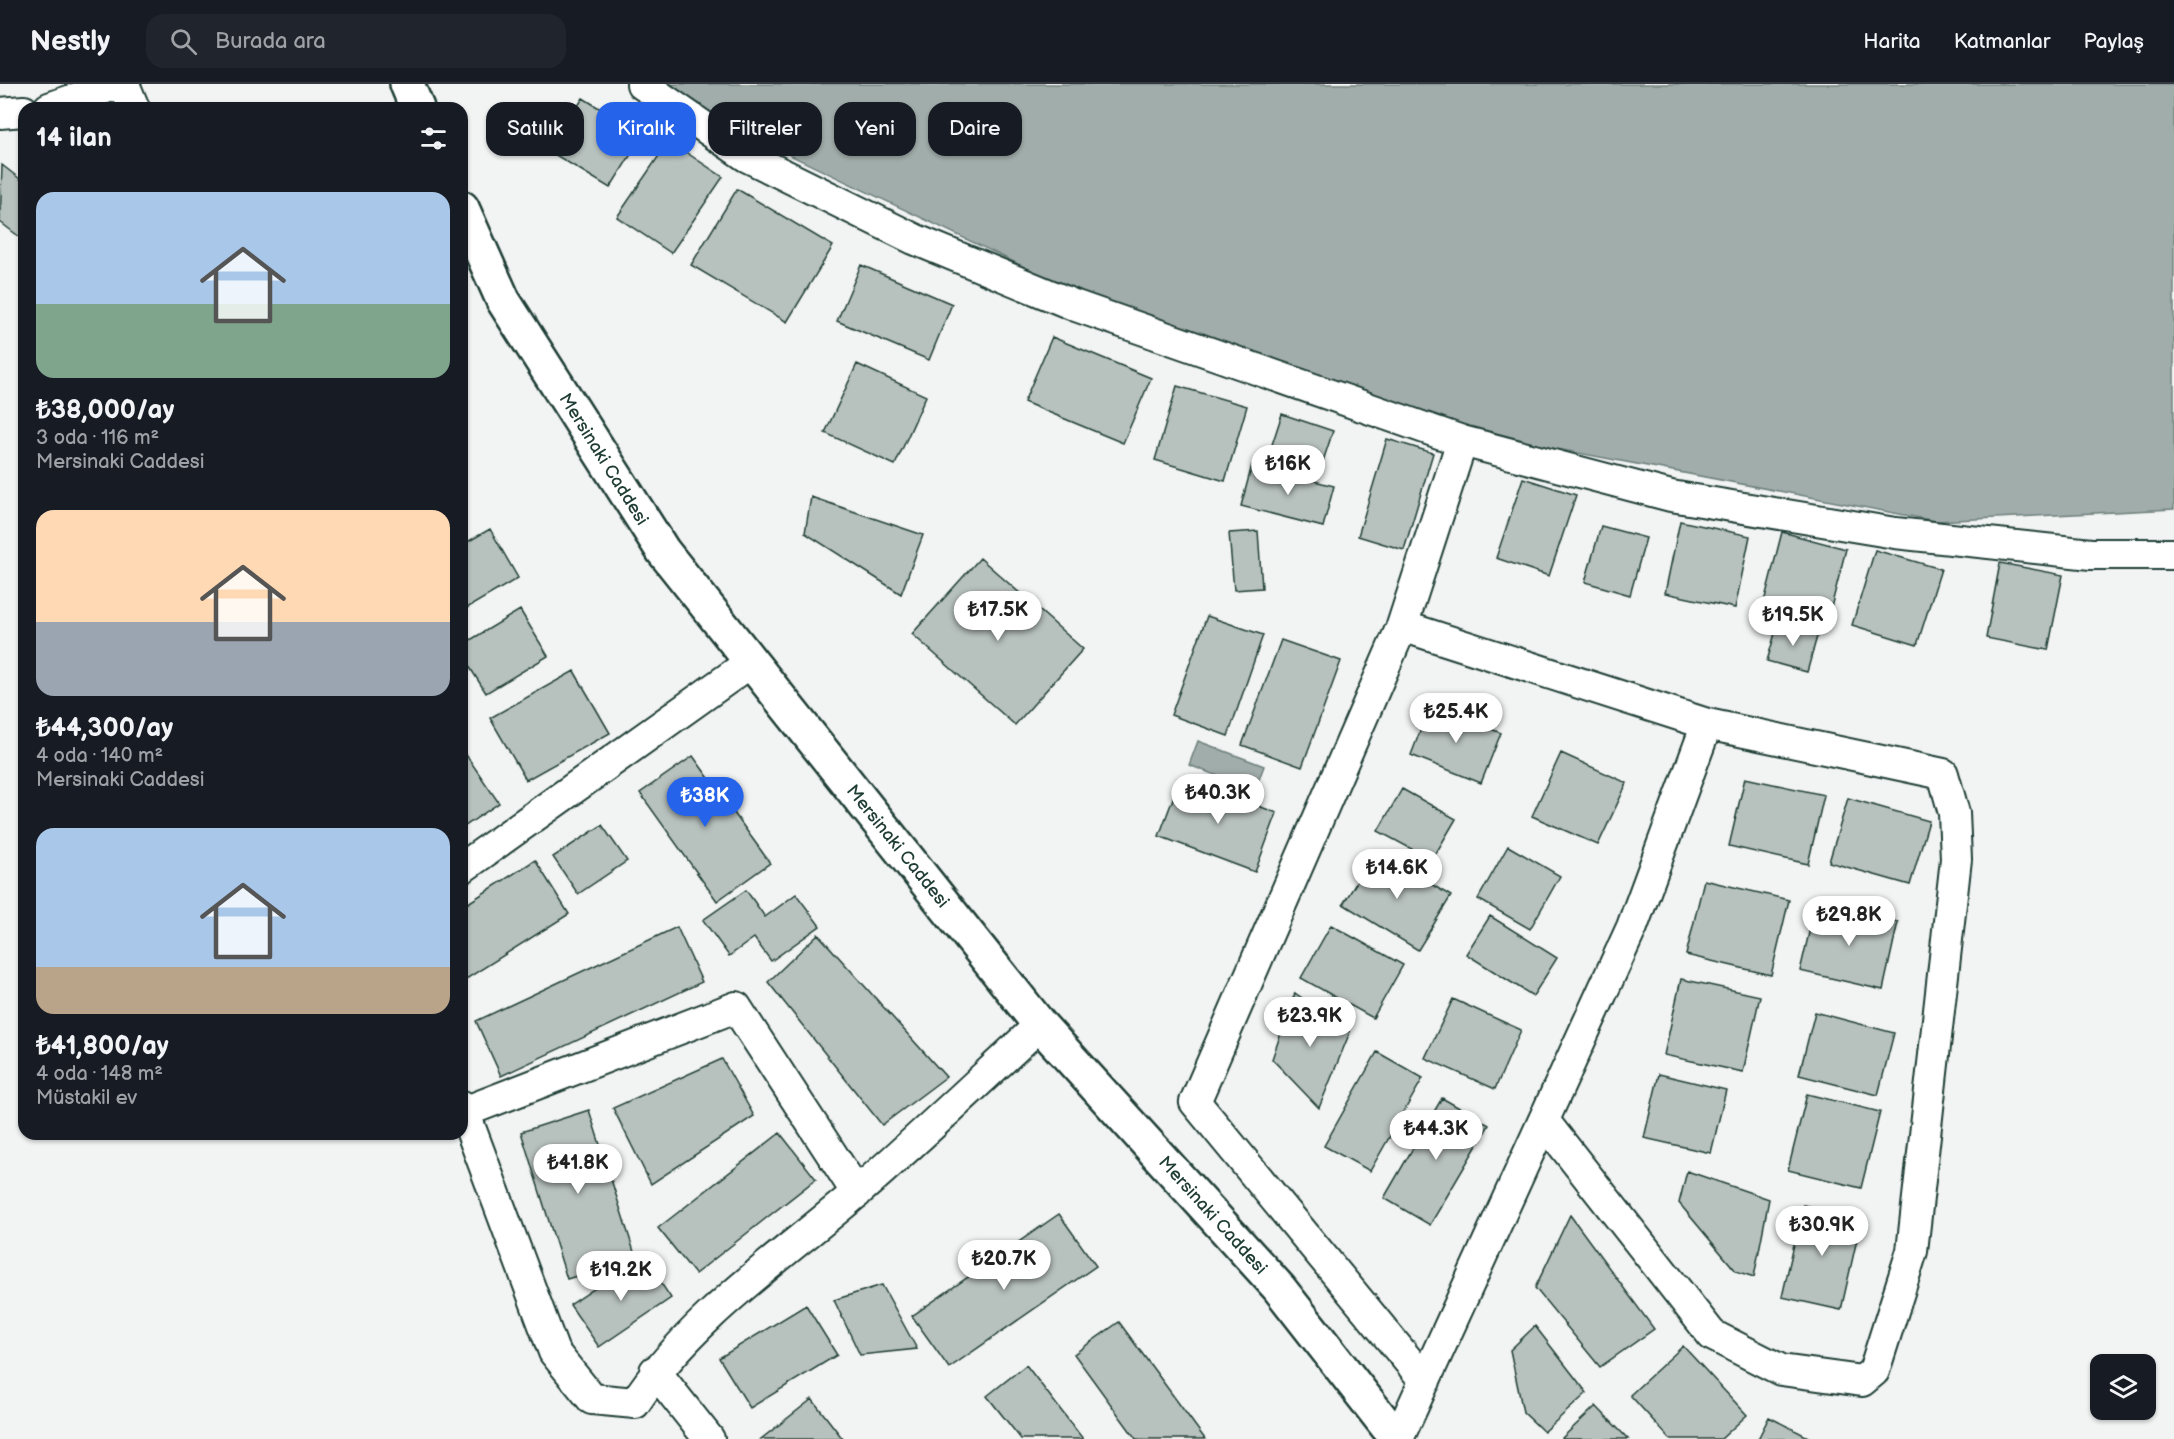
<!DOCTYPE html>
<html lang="tr">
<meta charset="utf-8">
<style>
body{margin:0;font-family:"Balsamiq Sans",sans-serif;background:#20242c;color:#f1f3f6;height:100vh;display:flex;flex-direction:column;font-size:22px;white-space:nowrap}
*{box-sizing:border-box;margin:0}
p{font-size:20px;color:#9ea1a6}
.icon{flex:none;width:33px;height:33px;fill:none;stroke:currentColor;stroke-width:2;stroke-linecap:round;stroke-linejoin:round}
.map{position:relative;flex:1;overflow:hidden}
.sheet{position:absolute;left:18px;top:18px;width:450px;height:1038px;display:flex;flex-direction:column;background:#171b24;border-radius:18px;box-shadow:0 2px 4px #0004}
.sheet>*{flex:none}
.top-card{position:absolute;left:486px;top:18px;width:570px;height:54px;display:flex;gap:12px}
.buttons{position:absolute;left:2090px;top:1270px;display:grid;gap:12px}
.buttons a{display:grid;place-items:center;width:66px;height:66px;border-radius:12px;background:#171b24;box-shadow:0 2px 4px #0004;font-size:30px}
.price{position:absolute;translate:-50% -51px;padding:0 14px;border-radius:21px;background:#fff;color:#222;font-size:20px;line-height:39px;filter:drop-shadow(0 2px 3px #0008)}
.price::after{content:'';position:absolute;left:50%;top:36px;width:18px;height:14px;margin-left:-9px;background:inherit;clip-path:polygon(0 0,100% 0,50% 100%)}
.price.selected{background:#2563eb;color:#fff}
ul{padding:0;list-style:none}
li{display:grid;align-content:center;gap:12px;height:318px;padding:0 18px}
li span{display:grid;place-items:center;height:186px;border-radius:18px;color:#555}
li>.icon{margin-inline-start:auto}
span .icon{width:108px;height:108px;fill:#fffc;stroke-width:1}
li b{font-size:26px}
h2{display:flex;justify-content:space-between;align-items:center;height:72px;padding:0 18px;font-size:26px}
.tag{padding:0 21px;border-radius:18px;background:#171b24;box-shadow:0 2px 4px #0004;font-size:21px;line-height:54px}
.tag.selected{background:#2563eb;color:#fff}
header{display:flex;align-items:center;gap:36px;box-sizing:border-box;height:84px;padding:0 30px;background:#171b24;border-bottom:2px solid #363941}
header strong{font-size:28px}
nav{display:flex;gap:33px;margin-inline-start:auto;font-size:21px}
.search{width:420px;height:54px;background:#20242c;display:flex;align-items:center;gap:15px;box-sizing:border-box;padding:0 21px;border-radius:18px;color:#9ea1a6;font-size:22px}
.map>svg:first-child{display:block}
</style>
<header>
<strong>Nestly</strong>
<div class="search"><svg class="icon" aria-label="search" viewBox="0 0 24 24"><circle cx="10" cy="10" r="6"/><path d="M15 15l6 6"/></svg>Burada ara</div>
<nav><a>Harita</a><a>Katmanlar</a><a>Paylaş</a></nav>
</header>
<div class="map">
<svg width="2174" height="1355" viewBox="0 0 2174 1355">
<rect width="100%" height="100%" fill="#f2f3f3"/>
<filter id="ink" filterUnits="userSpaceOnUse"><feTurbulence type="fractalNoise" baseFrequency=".0167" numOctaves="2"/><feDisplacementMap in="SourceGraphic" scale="12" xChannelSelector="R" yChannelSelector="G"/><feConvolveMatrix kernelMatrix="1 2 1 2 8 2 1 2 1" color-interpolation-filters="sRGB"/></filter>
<g filter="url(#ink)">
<!-- water -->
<path fill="#a1adaa" stroke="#6d807b" stroke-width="1.5" d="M671,0H2174V425L1936,437L1306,317L691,24Z
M1198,657L1264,682L1255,706L1189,681Z"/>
<!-- building -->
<path fill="#b7c1bd" stroke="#1f3d34" stroke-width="1.5" d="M583,14L643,51L610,104L549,67Z
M669,57L723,93L671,169L617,133Z
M2,81L24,98V150L21,154L0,138Z
M737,105L833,162L787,238L691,181Z
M861,181L952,220L929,276L837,237Z
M1052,253L1151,294L1123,359L1024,318Z
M857,280L926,312L895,381L825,349Z
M1177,302L1247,322L1225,397L1155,376Z
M1282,330L1333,347L1318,392L1267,376Z
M1387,355L1433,369L1404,466L1358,452Z
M1252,381L1334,402L1323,443L1241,422Z
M1523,394L1576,411L1549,492L1496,474Z
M811,413L923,451L901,510L805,449Z
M1680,437L1750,452L1735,524L1665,509Z
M1601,442L1646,454L1630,511L1585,498Z
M490,445L518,494L462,527V461Z
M1258,447L1262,504L1234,506L1229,449Z
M1782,448L1846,465L1827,539L1763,522Z
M1875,466L1941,485L1917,561L1852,541Z
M980,474L1083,565L1015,641L912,550Z
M2000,479L2063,491L2048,566L1986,554Z
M520,526L548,572L486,609L462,571V561Z
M1207,532L1263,551L1228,652L1171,631Z
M1778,539L1818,549L1807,588L1767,577Z
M1281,556L1341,577L1302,683L1242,661Z
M574,587L610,649L526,696L490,634Z
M1430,621L1501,649L1481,699L1411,671Z
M462,665L499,719L462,744Z
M1561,669L1627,699L1598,761L1532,732Z
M693,672L770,779L717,817L640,709Z
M1181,693L1277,729L1255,788L1159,752Z
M1745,694L1824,711L1808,780L1729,762Z
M1402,705L1456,735L1432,776L1378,747Z
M1848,714L1929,737L1910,801L1829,778Z
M602,741L627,777L578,810L553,773Z
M1508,762L1560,792L1530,845L1478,815Z
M1376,767L1451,812L1418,866L1343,820Z
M535,776L569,830L463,897L462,823Z
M1704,796L1789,816L1771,891L1686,871Z
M746,806L765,833L796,810L820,842L771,877L754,854L729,872L703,836Z
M1816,819L1898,838L1883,906L1800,887Z
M1490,832L1557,874L1533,912L1466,870Z
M1331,841L1403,881L1373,934L1301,894Z
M677,843L702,898L501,992L476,937Z
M818,850L946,993L882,1041L768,898Z
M1681,895L1760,912L1743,988L1664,971Z
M1295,909L1350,948L1319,1024L1272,975Z
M1453,915L1521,946L1495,1005L1425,974Z
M1815,928L1894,949L1878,1011L1799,991Z
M1377,968L1423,994L1370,1087L1324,1062Z
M722,975L754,1032L651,1100L613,1024Z
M1659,990L1726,1006L1711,1069L1644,1054Z
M1807,1010L1880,1028L1861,1104L1788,1086Z
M1442,1014L1489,1041L1430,1141L1384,1114Z
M589,1026L636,1174L567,1195L521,1048Z
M780,1049L816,1095L695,1190L658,1144Z
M1687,1087L1769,1115L1754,1193L1736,1187L1679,1119Z
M1803,1121L1862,1133L1841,1226L1782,1213Z
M1059,1130L1096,1182L949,1284L912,1232Z
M1570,1131L1654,1245L1600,1283L1535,1204Z
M643,1172L671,1214L599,1263L570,1221Z
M882,1201L917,1265L860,1271L834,1216Z
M806,1221L837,1271L750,1324L719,1274Z
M1119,1238L1205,1355H1136L1074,1270Z
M1535,1242L1587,1309L1544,1348L1523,1328L1510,1266Z
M1683,1262L1747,1331L1721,1355H1670L1630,1311Z
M1026,1281L1083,1355H1021L987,1312Z
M812,1315L843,1355H761Z
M1596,1322L1628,1355H1561Z
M1769,1333L1812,1355H1758Z"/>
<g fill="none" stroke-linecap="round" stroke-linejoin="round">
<!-- street casing -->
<g stroke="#1f3d34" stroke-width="34">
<path id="street" d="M124,0L134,24
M642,0L746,72L914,155L1076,222L1462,357L1671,412L1895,449L2091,470H2174
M49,24L117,0
M0,29L24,27
M1402,542L1707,640L1943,690L1954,729L1956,775L1912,1167L1874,1287L1862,1297L1781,1286L1712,1251L1544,1037
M462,784L751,578
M462,1022L554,1268L592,1315L635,1319C689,1235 779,1175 855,1110C918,1056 978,998 1040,941
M464,1028L736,923L857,1109
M655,1287L709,1355
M1425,1297L1195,1018L1402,542L1462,357
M1398,1355L1632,843L1707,640"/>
</g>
<!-- secondary casing -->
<g stroke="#1f3d34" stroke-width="38">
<path id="secondary" d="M407,0L417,24
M462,124L503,216L663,467L1040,941L1279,1204L1397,1355"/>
</g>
<!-- street -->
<use href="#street" stroke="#fff" stroke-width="30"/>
<!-- secondary -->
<use href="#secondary" stroke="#fff" stroke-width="33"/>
</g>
</g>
<g text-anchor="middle" stroke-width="6" stroke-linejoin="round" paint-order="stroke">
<!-- street labels -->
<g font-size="18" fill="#1f3d34" stroke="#fff">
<text transform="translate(604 375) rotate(58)" y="6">Mersinaki Caddesi</text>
<text transform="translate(898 762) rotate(51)" y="6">Mersinaki Caddesi</text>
<text transform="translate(1213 1131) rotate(48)" y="6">Mersinaki Caddesi</text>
</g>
</g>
</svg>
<div class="buttons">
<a><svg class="icon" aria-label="layers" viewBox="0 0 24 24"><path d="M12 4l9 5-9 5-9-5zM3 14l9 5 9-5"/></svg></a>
</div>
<b class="price" style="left:1288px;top:412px">₺16K</b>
<b class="price" style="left:998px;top:558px">₺17.5K</b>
<b class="price" style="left:1793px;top:563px">₺19.5K</b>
<b class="price" style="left:1456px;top:660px">₺25.4K</b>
<b class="price" style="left:1218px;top:741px">₺40.3K</b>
<b class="price selected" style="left:705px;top:744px">₺38K</b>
<b class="price" style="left:1397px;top:816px">₺14.6K</b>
<b class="price" style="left:1849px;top:863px">₺29.8K</b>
<b class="price" style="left:1310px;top:964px">₺23.9K</b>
<b class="price" style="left:1436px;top:1077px">₺44.3K</b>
<b class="price" style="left:578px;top:1111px">₺41.8K</b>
<b class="price" style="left:1822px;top:1173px">₺30.9K</b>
<b class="price" style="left:1004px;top:1207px">₺20.7K</b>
<b class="price" style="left:621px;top:1218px">₺19.2K</b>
<div class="top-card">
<a class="tag">Satılık</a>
<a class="tag selected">Kiralık</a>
<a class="tag">Filtreler</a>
<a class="tag">Yeni</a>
<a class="tag">Daire</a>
</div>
<section class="sheet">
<h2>14 ilan<svg class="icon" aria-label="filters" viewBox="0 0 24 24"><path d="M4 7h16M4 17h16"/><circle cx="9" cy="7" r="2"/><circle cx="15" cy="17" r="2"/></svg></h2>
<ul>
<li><span style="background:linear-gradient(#a9c7e8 60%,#7fa58c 0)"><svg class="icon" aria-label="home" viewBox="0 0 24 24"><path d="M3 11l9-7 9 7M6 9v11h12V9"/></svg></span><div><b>₺38,000/ay</b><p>3 oda · 116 m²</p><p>Mersinaki Caddesi</p></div></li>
<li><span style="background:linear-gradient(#ffd9b3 60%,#9aa5b1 0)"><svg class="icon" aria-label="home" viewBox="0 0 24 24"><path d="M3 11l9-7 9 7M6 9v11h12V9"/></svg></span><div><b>₺44,300/ay</b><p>4 oda · 140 m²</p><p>Mersinaki Caddesi</p></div></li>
<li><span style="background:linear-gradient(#a9c7e8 75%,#b9a48a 0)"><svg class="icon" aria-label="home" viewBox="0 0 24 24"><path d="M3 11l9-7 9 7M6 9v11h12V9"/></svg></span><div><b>₺41,800/ay</b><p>4 oda · 148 m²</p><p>Müstakil ev</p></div></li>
</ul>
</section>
</div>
